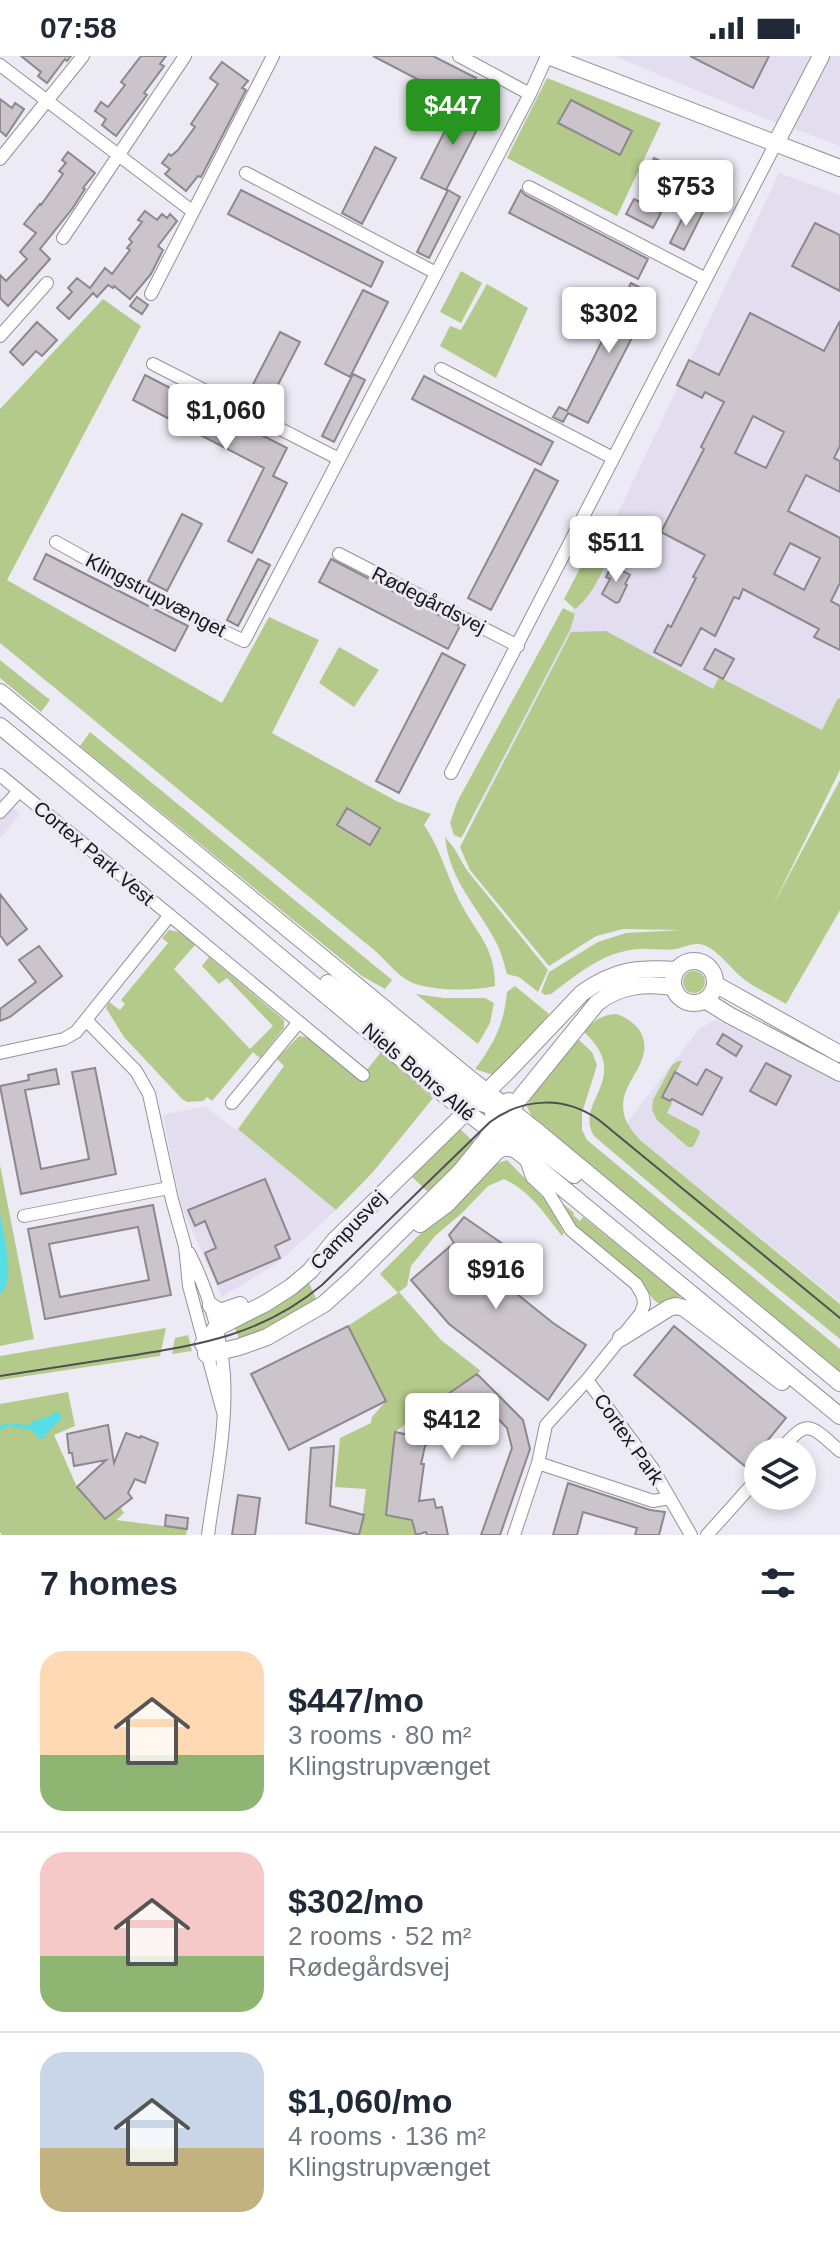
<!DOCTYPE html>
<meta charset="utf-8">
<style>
body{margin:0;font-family:Arial,sans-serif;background:#f2f2f3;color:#1f2937;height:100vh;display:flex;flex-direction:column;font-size:30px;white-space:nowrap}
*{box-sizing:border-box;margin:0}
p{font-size:26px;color:#747a83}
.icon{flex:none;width:44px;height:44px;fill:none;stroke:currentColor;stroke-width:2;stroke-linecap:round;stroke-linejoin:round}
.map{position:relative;height:1479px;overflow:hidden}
.side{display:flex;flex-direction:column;background:#fff;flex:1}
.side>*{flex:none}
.controls{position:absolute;left:744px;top:1382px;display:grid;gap:16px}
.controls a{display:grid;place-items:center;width:72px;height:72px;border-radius:50%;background:#fff;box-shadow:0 4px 12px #0003;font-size:40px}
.price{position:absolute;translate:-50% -68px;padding:0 18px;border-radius:8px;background:#fff;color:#222;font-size:26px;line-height:52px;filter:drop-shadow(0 2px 4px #0008)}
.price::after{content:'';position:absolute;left:50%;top:48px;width:24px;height:18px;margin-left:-12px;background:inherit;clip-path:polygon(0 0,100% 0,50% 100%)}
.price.active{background:#27951f;color:#fff}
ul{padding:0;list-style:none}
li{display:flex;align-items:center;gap:24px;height:200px;padding:0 40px}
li+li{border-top:2px solid #e0e1e3}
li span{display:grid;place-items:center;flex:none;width:224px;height:160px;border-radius:24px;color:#555}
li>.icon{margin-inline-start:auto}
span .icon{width:96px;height:96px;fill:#fffc;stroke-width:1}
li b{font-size:34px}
h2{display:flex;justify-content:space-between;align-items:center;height:96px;padding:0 40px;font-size:34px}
.status{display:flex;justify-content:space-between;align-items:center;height:56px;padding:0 40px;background:#fff;direction:ltr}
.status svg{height:22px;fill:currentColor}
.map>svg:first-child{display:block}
</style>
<div class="status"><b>07:58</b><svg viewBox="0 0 49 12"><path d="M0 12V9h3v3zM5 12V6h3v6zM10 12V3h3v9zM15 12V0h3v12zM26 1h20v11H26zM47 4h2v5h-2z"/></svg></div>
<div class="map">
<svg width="840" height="1479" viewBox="0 0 840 1479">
<rect width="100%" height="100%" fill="#eceaf4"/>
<!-- built -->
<path fill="#e2deef" d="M614,0H840V90L756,59Z
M779,117L840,139V713L700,874L623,873L596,880L549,910L470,814L460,791Z
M0,741L20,758L0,783Z
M716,963L840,1027V1246L624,1071L698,974Z
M205,1050L232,1072L238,1073L336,1154L279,1206L222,1241L181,1150L163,1059Z"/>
<!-- green -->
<path fill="#b3ca8a" d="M547,22L661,67L617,160L507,102Z
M461,215L482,227L461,267L440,256Z
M487,228L528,252L496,322L440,290L450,270L461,274Z
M103,243L141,270L7,524L222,647L269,561L319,584L272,677L398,746L431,758L424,769C440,792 447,820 459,844C476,878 495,889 495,930C473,935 427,936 407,924C395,917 385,903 374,894L0,587V353Z
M598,478L611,481L616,486C605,508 595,538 575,553L564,543Z
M563,552L575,558L570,574L464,777L461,782L454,779L450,767L457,746Z
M606,575L713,633L719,621L822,674L838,642L840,643V714L772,851L840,724V854L786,948C771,939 752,931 739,919C728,909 719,896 706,890C695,885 686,891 676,893C664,895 651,892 639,893C604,895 578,918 551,938L545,939L541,936L549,916L598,886L626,877L682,874L623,873L596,880L549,910L470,814L460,791L571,576Z
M339,591L379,614L354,651L319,627Z
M0,604L50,644L41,656L0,622Z
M90,676L392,924L385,933L362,920L80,690Z
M445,781L454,792L466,813L548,914L538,936L519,921L507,918C504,908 502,898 497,888C478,850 450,827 445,781Z
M169,874L179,876L195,889L174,913L250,993L273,970L227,922L219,928L202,910L209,901L284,964V972L260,1002L253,996L212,1045L207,1041L203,1045L187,1046L182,1043L124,981L106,952L109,946L120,954L125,948L121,944L168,887L162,882Z
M683 926a11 11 0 1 1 22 0a11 11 0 1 1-22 0Z
M515,930L549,958L501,1015L493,1019L475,1013C495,986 504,968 507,936Z
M416,938L444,942H485L494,947L490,967L478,988Z
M616,958C635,964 649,979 643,1000C637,1021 619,1034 624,1058C626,1068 633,1076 640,1084L840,1248V1283L680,1153L594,1080C573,1046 634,1022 584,976C593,965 601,959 616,958Z
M299,980L310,982L359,1024L381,996L433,1042L373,1116L336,1154L238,1073L284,1010L277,1003Z
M578,983L592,996L597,1009L582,1057V1074L587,1084L840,1293V1317L533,1062L527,1051L532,1037Z
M678,1005H682L662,1041L672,1047L667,1057L699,1074L700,1077L693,1091H688L657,1064L652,1054L653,1044L672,1009Z
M459,1072L475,1087L430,1138L410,1119Z
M507,1104L542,1140L551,1152L564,1177L562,1180C545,1158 530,1135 504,1123L488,1130L462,1157L435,1180L411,1210L407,1230L399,1236L441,1284L481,1315L441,1341L395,1376L387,1459L403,1463L405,1453H410L416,1479H360L366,1433L335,1431L340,1382L371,1367L372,1361L386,1345L348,1270L398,1237L380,1218L425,1173L447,1159L490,1110Z
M0,1109L34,1283L0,1290Z
M561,1146L574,1157L573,1159L580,1165L583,1161L681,1240L666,1247H658L654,1244L642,1228L578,1175Z
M307,1222L317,1245L289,1262L240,1285L233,1267Z
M166,1272L160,1300L0,1324V1300Z
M188,1279L192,1295L172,1298L175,1282Z
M68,1336L75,1370L54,1379L77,1431L90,1448L120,1451L124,1457L116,1464L187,1473L186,1479H2L0,1476V1348Z"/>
<!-- water -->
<path fill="#57dde5" d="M0,1158C3,1178 17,1225 0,1238Z
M57,1355L61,1359V1363L46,1378L44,1382L40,1383L27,1370C35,1361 47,1364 57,1355Z"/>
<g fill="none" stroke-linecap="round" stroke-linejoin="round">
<!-- stream -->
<path stroke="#57dde5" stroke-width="4" d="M13,1369L29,1372
M0,1372L7,1369"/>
</g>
<!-- building -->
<path fill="#ccc4cb" stroke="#8e878d" stroke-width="2" fill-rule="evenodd" d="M21,0H71L67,5L65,3L47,27L38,20L41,16Z
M141,0H166L160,8L164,10L144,37L147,39L116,80L102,69L106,63L95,55L101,46L108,51L125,29L121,26Z
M373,0H433L476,22L463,47Z
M690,0H769L753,32Z
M222,6L248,25L242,32L246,34L201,121L198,120L186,135L165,118L170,113L162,107L169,98L171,100L178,94L195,71L191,68L218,28L210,22Z
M0,43L12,52L15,47L24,53L6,80L0,75Z
M571,44L632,75L620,99L558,67Z
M459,47L484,60L446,134L421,122Z
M375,91L396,102L362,168L342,157Z
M68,96L95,117L83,132L85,133L72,153L40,193L50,203L8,250L0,242V219L6,225L27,203L20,196L36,177L24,168L40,148L41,149L63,118L59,115L66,107L62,104Z
M654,102L697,124L689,139L647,116Z
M241,134L383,206L371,231L228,158Z
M448,134L460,141L429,202L417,196Z
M521,134L525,139L648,203L638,223L509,157Z
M634,143L661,157L653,172L626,158Z
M689,149L703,156L684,194L670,187Z
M145,155L157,164L162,158L167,162L170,158L177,165L158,190L163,194L151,218L130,243L114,230L113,232L108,229L97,241L93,237L69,263L57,252L72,236L68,232L77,222L90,232L105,212L112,218L130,194L127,192L132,186L129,183L142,166L138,164Z
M815,167L840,179V235L792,210Z
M631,227L654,239L588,367L568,357L563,366L553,361L559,351L567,355Z
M363,234L388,246L350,321L325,308Z
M137,241L148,249L142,258L130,250Z
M750,257L824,295L840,265V390L834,402L840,405V436L806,419L788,455L840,482V527L831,545L840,550V594L814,581L819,573L743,533L739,543L734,541L715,580L701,572L681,610L654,596L668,569L671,571L696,522L693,521L705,499L661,476L704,393L701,391L724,346L705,336L702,342L677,329L689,304L719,319ZM753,360L784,376L766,412L735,397ZM790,487L820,502L804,534L774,518Z
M37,266L57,284L42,300L36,295L23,309L10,296Z
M280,276L300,286L265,354L245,344Z
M353,318L365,324L334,386L322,380Z
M145,319L287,392L273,420L287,427L252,497L228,485L264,412L133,344Z
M424,320L553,386L541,409L412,343Z
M535,413L558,425L491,554L468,542Z
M182,458L202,468L167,535L148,525Z
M46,498L188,570L175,595L34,523Z
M258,503L270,509L238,570L227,564Z
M331,503L460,570L448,593L319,526Z
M612,509L630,519L625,528L627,529L619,546L616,547L602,538L610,523L606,521Z
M715,593L734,603L723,623L704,613Z
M442,597L465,609L399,737L376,725Z
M347,752L380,772L370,789L337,769Z
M0,838L27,873L7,889L0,879Z
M39,890L62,920L10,961L0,965V953L36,926L19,904Z
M723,978L742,990L736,1000L717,988Z
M766,1007L791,1020L776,1049L750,1035Z
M95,1012L116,1118L21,1138L0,1030L29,1024L28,1019L56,1013L59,1028L25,1034L41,1113L89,1103L72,1016Z
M706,1013L722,1022L702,1059L672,1043L670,1045L662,1041L675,1016L697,1029Z
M265,1123L290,1183L275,1190L280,1202L218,1228L205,1197L216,1192L205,1165L195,1170L188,1154Z
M153,1149L171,1239L45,1263L28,1173ZM138,1171L149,1224L60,1241L49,1188Z
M464,1161L510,1193L491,1217L553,1267L586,1289L548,1344L449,1268L411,1224L454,1187L449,1179Z
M348,1270L386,1345L289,1394L251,1318Z
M674,1270L786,1362L746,1411L634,1319Z
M477,1318L523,1364L530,1393L500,1479H481L512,1392L507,1372L475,1339L443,1360L450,1371L445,1374L447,1376L425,1390L421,1408H424L419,1445L434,1443L436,1452L442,1451L448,1479H427L426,1476L416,1479L412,1464L386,1459L395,1376L414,1380L407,1366Z
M108,1369L114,1407L126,1377L140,1382L141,1380L158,1387L145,1427L135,1423L128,1437L132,1442L105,1463L77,1431L106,1404L74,1410L72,1397H69L67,1378Z
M334,1390L330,1450L364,1459L359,1479L306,1467L311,1392Z
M568,1427L650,1454L665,1456L659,1479H635L637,1472L583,1456L577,1479H553Z
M238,1439L260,1442L255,1479H232Z
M166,1459L188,1462L187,1473L165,1470Z"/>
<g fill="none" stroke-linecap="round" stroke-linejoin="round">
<!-- minor casing -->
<g stroke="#94929b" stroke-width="14">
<path id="minor" d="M459,0L530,38
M0,9L192,155
M0,103L83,0
M246,117L436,217
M529,131L706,223
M63,182L185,0
M151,238L273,0
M0,280L47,227
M153,308L339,403
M441,313L613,402
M56,486L171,550L244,585L530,38L547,0
M339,498L518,590
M451,717L776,87
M0,719L363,1019
M0,756L19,735
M86,964L136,1015L149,1038L172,1144L185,1190L189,1230L223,1356
M0,997L64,983L76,976L170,859
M232,1047L299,966
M24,1160L169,1132
M189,1197C208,1235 221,1278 224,1320C227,1373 215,1427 208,1479
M587,1324L653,1413L691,1479
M779,1396C808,1361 809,1368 840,1395
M538,1407L653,1445L670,1442
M514,1479L538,1407L546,1369L587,1324L641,1257L644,1248L643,1240L636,1228L571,1174L548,1136L532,1121L525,1101
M707,1479L758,1422"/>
</g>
<!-- tertiary casing -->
<g stroke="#94929b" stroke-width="18">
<path id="tertiary" d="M548,0L840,112
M776,87L821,0
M0,636L469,1022L533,1072L840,1327
M0,670L204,837L446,1040L525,1101L840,1360
M673 926a21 21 0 1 1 42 0a21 21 0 1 1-42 0Z
M328,927L476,1045L493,1051L509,1045
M715,928L840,998
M705,944L729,959L840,1017
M493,1059L502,1064L574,1119
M420,1168L447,1148L497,1095L505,1091L513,1093
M211,1250L220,1256L240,1249
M621,1282L669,1252L676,1250L684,1252L782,1326
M203,1288L209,1296L214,1297L239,1291L267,1281L324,1248L355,1220L460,1116L597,947C620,929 645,927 673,931
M206,1298V1287L215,1273L266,1247L291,1231L310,1215L334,1185L509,1014L582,937C614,914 638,911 677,914"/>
</g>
<!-- minor -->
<use href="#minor" stroke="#fff" stroke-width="12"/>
<!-- tertiary -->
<use href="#tertiary" stroke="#fff" stroke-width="16"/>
<!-- tram -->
<path stroke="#504f54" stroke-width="2" d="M0,1320C41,1314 81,1307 122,1301C198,1289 261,1280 322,1229L490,1066C524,1041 565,1040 599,1064L840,1262"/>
</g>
<g text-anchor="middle" stroke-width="6" stroke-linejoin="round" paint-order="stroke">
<!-- street labels -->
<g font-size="20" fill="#171619" stroke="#eceaf4">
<text transform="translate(156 539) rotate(28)" y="7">Klingstrupvænget</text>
<text transform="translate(429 544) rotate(27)" y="7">Rødegårdsvej</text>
<text transform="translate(94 797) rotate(40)" y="7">Cortex Park Vest</text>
<text transform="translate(419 1016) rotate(40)" y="7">Niels Bohrs Allé</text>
<text transform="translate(348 1174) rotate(-47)" y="7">Campusvej</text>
<text transform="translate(629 1383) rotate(55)" y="7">Cortex Park</text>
</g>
</g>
</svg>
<div class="controls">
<a><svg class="icon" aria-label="layers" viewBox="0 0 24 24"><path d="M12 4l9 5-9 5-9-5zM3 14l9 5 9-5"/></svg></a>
</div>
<b class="price active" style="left:453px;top:91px">$447</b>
<b class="price" style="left:686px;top:172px">$753</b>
<b class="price" style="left:609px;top:299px">$302</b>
<b class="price" style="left:226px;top:396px">$1,060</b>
<b class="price" style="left:616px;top:528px">$511</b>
<b class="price" style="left:496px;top:1255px">$916</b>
<b class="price" style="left:452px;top:1405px">$412</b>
</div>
<section class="side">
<h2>7 homes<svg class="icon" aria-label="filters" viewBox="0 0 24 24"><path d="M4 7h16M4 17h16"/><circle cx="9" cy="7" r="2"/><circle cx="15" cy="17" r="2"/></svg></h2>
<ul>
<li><span style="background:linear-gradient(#ffd9b3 65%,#8fb573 0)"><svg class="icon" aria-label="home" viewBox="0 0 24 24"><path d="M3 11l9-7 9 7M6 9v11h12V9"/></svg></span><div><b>$447/mo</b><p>3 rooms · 80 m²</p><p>Klingstrupvænget</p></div></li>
<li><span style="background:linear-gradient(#f6c9c9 65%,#8fb573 0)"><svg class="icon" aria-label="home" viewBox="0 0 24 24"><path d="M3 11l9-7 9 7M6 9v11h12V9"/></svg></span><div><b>$302/mo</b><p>2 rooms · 52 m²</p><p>Rødegårdsvej</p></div></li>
<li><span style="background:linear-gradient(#c9d6e8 60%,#c2b280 0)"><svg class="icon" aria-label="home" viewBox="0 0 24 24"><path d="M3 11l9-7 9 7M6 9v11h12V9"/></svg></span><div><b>$1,060/mo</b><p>4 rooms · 136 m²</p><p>Klingstrupvænget</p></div></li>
</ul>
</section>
